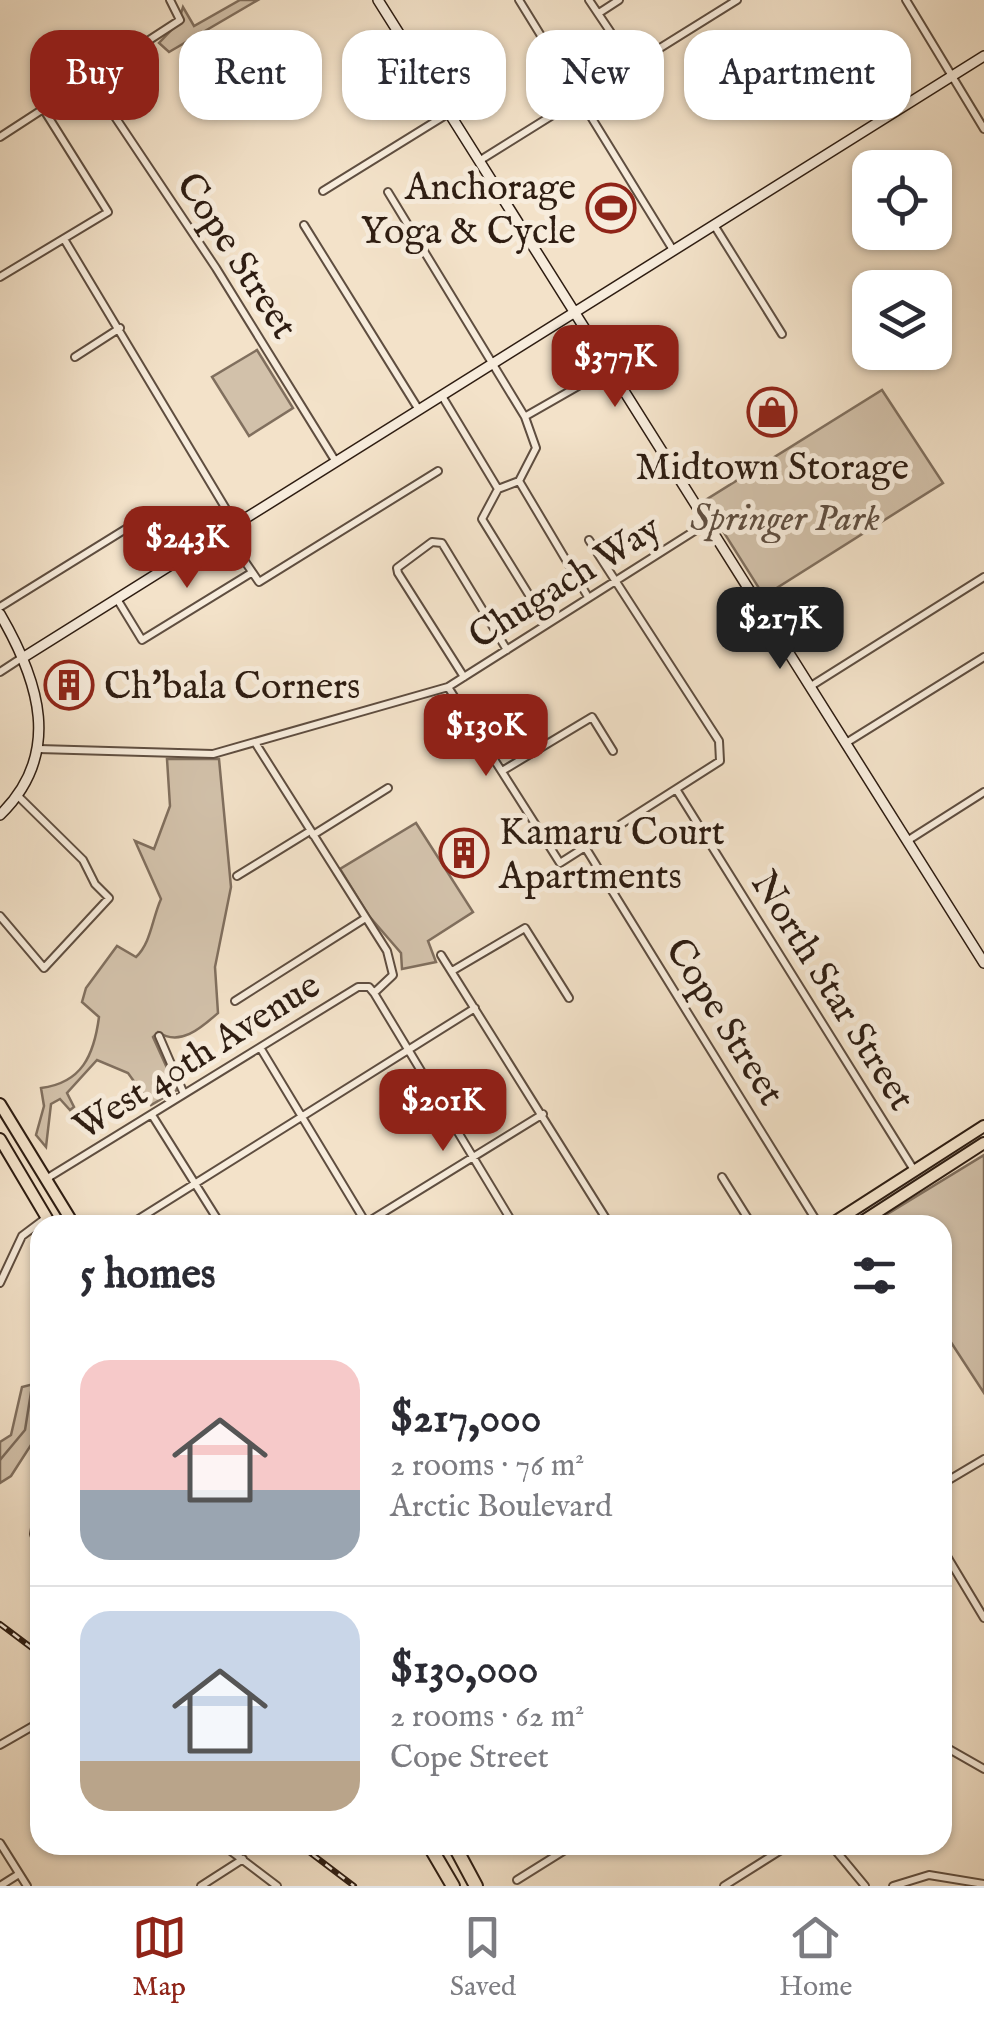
<!DOCTYPE html>
<meta charset="utf-8">
<style>
body{margin:0;font-family:"IM FELL English",serif;background:#f7f7f7;color:#2b2b33;height:100vh;display:flex;flex-direction:column;font-size:38px;white-space:nowrap}
*{box-sizing:border-box;margin:0}
p{font-size:32px;color:#7c7c81}
.icon{flex:none;width:55px;height:55px;fill:none;stroke:currentColor;stroke-width:2;stroke-linecap:round;stroke-linejoin:round}
.map{position:relative;flex:1;overflow:hidden}
.sheet{position:absolute;left:30px;top:1215px;width:922px;height:640px;display:flex;flex-direction:column;background:#fff;border-radius:30px;box-shadow:0 2px 8px #0004}
.sheet>*{flex:none}
.top-card{position:absolute;left:30px;top:30px;width:925px;height:90px;display:flex;gap:20px}
.fabs{position:absolute;left:852px;top:150px;display:grid;gap:20px}
.fabs a{display:grid;place-items:center;width:100px;height:100px;border-radius:20px;background:#fff;box-shadow:0 2px 8px #0004;font-size:50px}
.price{position:absolute;translate:-50% -85px;padding:0 22px;border-radius:20px;background:#8f2418;color:#fff;font-size:32px;line-height:65px;filter:drop-shadow(0 2px 5px #0008)}
.price::after{content:'';position:absolute;left:50%;top:60px;width:30px;height:22px;margin-left:-15px;background:inherit;clip-path:polygon(0 0,100% 0,50% 100%)}
.price.selected{background:#222;color:#fff}
ul{padding:0;list-style:none}
li{display:flex;align-items:center;gap:30px;height:250px;padding:0 50px}
li+li{border-top:2px solid #e1e1e2}
li span{display:grid;place-items:center;flex:none;width:280px;height:200px;border-radius:30px;color:#555}
li>.icon{margin-inline-start:auto}
span .icon{width:120px;height:120px;fill:#fffc;stroke-width:1}
li b{font-size:42px}
h2{display:flex;justify-content:space-between;align-items:center;height:120px;padding:0 50px;font-size:42px}
.chip{padding:0 35px;border-radius:30px;background:#fff;box-shadow:0 2px 8px #0004;font-size:35px;line-height:90px}
.chip.selected{background:#8f2418;color:#fff}
.dock{display:flex;justify-content:space-around;align-items:center;height:140px;border-top:2px solid #e1e1e2;background:#fff;font-size:28px;color:#7c7c81}
.dock a{display:grid;justify-items:center;gap:5px}
.dock .selected{color:#8f2418}
.map>svg:first-child{display:block}
</style>
<div class="map">
<svg width="984" height="1886" viewBox="0 0 984 1886">
<rect width="100%" height="100%" fill="#f3e2c9"/>
<filter id="stains"><feTurbulence type="fractalNoise" baseFrequency=".002" numOctaves="4"/><feColorMatrix values="0 0 0 0 .2 0 0 0 0 .09 0 0 0 0 .02 0 0 0 .5 -.17"/></filter>
<radialGradient id="worn" r=".72"><stop offset=".6" stop-color="#630" stop-opacity="0"/><stop offset="1" stop-color="#630" stop-opacity=".3"/></radialGradient>
<!-- green -->
<path fill="#d2c1aa" stroke="#806f5e" stroke-width="2.5" d="M240,0H258L169,52L159,43L178,23L183,7L194,26Z
M257,350L293,408L249,436L212,377Z
M882,390L943,483L764,596L704,501Z
M167,759H219L231,887L215,967L218,1013C201,1028 180,1047 158,1032L153,1037L177,1090L151,1105L128,1073L97,1060L67,1093L74,1107L70,1110L60,1099L51,1104L46,1147L36,1135L44,1106L41,1088C82,1083 94,1055 99,1017L82,1002L86,988L117,946L136,957C151,943 152,919 161,899L135,841L154,849L170,806Z
M416,823L473,912L428,941L436,962L402,969L401,953L369,916L340,869Z
M984,1155V1393L943,1330L942,1225L876,1221Z
M40,1352V1431L11,1476L0,1483V1442L11,1435L22,1387L34,1384Z"/>
<g fill="none" stroke-linecap="round" stroke-linejoin="round">
<!-- stream -->
<path stroke="#7c6b5b" stroke-width="2.5" d="M0,1460L25,1430L40,1336"/>
<!-- street casing -->
<g stroke="#5f4e40" stroke-width="10">
<path id="street" d="M519,0L673,250
M589,0L632,64
M906,0L984,129
M599,13L619,0
M91,81L216,268L336,462
M0,137L180,20L170,0
M479,161L737,0
M323,191L449,113
M388,192L525,417L536,448L519,481L498,489
M304,225L419,410
M714,225L782,334
M64,239L229,514L231,541L259,582L438,471
M0,277L108,212L44,110
M75,357L120,328
M442,396L498,489L482,519L547,624
M526,416L610,368
M519,481L588,597
M117,599L142,640L251,573
M0,607L145,517
M0,672L23,657
M464,677L398,573L397,568L432,542L442,543L507,650
M811,686L984,577
M448,687L560,863L720,761L719,741L589,540
M846,743L984,657
M256,744L387,951L393,975L374,993
M39,749L213,754L448,687L707,523
M502,771L592,717L613,751
M676,789L914,1170
M313,835L388,788
M907,841L984,792
M585,847L819,1225
M237,876L310,831
M0,916L44,968L109,898L95,884L83,860L17,795
M441,955L610,1225
M452,971L525,928L569,998
M374,993L514,1225
M235,1001L364,919
M159,1036L184,1094
M261,1049L366,1223
M152,1115L221,1225
M722,1177L752,1225
M46,1179L358,987H369L374,993
M129,1225L475,1008
M363,1225L543,1114
M591,1225L604,1216
M0,1283L22,1236L46,1218
M942,1484L984,1459
M40,1498L34,1534L40,1552
M942,1548L984,1618
M0,1745L40,1722
M942,1745L984,1769
M0,1843L27,1886
M223,1845L277,1886
M831,1845L865,1886
M517,1880L573,1845
M0,1886L19,1874
M201,1886L243,1859
M724,1886L789,1845
M893,1886L929,1875L984,1884"/>
</g>
<!-- secondary casing -->
<g stroke="#2e1d12" stroke-width="12">
<path id="secondary" d="M378,0L984,963
M0,614C39,681 63,754 0,815
M24,657L984,56"/>
</g>
<!-- primary casing -->
<g stroke="#2e1d12" stroke-width="14">
<path id="primary" d="M0,1104L74,1225
M0,1139L51,1225
M830,1225L984,1126
M857,1225L984,1143"/>
</g>
<!-- highway casing -->
<g stroke="#2e1d12" stroke-width="16">
<path id="highway" d="M429,1845L453,1886
M454,1845L476,1886"/>
</g>
<!-- street -->
<use href="#street" stroke="#f7ecdc" stroke-width="6"/>
<!-- secondary -->
<use href="#secondary" stroke="#f7ecdc" stroke-width="9"/>
<!-- primary -->
<use href="#primary" stroke="#f3e2c9" stroke-width="10"/>
<!-- highway -->
<use href="#highway" stroke="#f3e2c9" stroke-width="12"/>
<!-- rail casing -->
<g stroke="#2e1d12" stroke-width="6">
<path id="rail" d="M0,1624L40,1654
M300,1845L354,1886"/>
</g>
<!-- rail -->
<use href="#rail" stroke="#f7ecdc" stroke-width="2.5" stroke-dasharray="8" stroke-linecap="butt"/>
</g>
<!-- icons -->
<defs>
<g id="stadium-ring" transform="scale(2.5)"><circle r="9.5" fill="#f7ecdc" stroke="#8f2418" stroke-width="1.5"/><path d="M0-5a6.5 5 0 1 0 0 10a6.5 5 0 1 0 0-10ZM-3.5-1.8h7v3.6h-7Z" fill="#8f2418"/></g>
<g id="shop-ring" transform="scale(2.5)"><circle r="9.5" fill="#f7ecdc" stroke="#8f2418" stroke-width="1.5"/><path d="M-5-2.5h2.3a2.7 3.5 0 0 1 5.4 0H5L5.5 6h-11ZM-1.5-2.5h3a1.5 2.3 0 0 0-3 0Z" fill="#8f2418"/></g>
<g id="building-ring" transform="scale(2.5)"><circle r="9.5" fill="#f7ecdc" stroke="#8f2418" stroke-width="1.5"/><path d="M-4-6H4V6H1V3H-1V6H-4ZM-2.5-4.3h1.7v1.8h-1.7ZM.8-4.3h1.7v1.8H.8ZM-2.5-1h1.7V.8h-1.7ZM.8-1h1.7V.8H.8Z" fill="#8f2418"/></g>
</defs>
<g fill-rule="evenodd">
<use href="#stadium-ring" x="611" y="208"/>
<use href="#shop-ring" x="772" y="412"/>
<use href="#building-ring" x="69" y="685"/>
<use href="#building-ring" x="464" y="853"/>
</g>
<g text-anchor="middle" stroke-width="10" stroke-linejoin="round" paint-order="stroke">
<!-- poi labels -->
<g font-size="38" fill="#2e1d12" stroke="#f7ecdc" text-anchor="start">
<text x="576" y="199" text-anchor="end">Anchorage<tspan x="576" dy="44">Yoga &amp; Cycle</tspan></text>
<text x="772" y="479" text-anchor="middle">Midtown Storage</text>
<text x="104" y="698">Ch'bala Corners</text>
<text x="499" y="844">Kamaru Court<tspan x="499" dy="44">Apartments</tspan></text>
</g>
<!-- street labels -->
<g font-size="38" fill="#2e1d12" stroke="#f7ecdc">
<text transform="translate(238 255) rotate(57)" y="13">Cope Street</text>
<text transform="translate(564 581) rotate(-32)" y="13">Chugach Way</text>
<text transform="translate(834 990) rotate(58)" y="13">North Star Street</text>
<text transform="translate(726 1021) rotate(58)" y="13">Cope Street</text>
<text transform="translate(196 1055) rotate(-32)" y="13">West 40th Avenue</text>
</g>
<!-- park labels -->
<g font-size="38" font-style="italic" fill="#5f4e40" stroke="#f7ecdc">
<text x="785" y="530">Springer Park</text>
</g>
</g>
<rect width="100%" height="100%" filter="url(#stains)"/>
<rect width="100%" height="100%" fill="url(#worn)"/>
</svg>
<div class="fabs">
<a><svg class="icon" aria-label="locate" viewBox="0 0 24 24"><circle cx="12" cy="12" r="6"/><path d="M12 2v4M12 18v4M2 12h4M18 12h4"/></svg></a>
<a><svg class="icon" aria-label="layers" viewBox="0 0 24 24"><path d="M12 4l9 5-9 5-9-5zM3 14l9 5 9-5"/></svg></a>
</div>
<b class="price" style="left:615px;top:410px">$377K</b>
<b class="price" style="left:187px;top:591px">$243K</b>
<b class="price selected" style="left:780px;top:672px">$217K</b>
<b class="price" style="left:486px;top:779px">$130K</b>
<b class="price" style="left:443px;top:1154px">$201K</b>
<div class="top-card">
<a class="chip selected">Buy</a>
<a class="chip">Rent</a>
<a class="chip">Filters</a>
<a class="chip">New</a>
<a class="chip">Apartment</a>
</div>
<section class="sheet">
<h2>5 homes<svg class="icon" aria-label="filters" viewBox="0 0 24 24"><path d="M4 7h16M4 17h16"/><circle cx="9" cy="7" r="2"/><circle cx="15" cy="17" r="2"/></svg></h2>
<ul>
<li><span style="background:linear-gradient(#f6c9c9 65%,#9aa5b1 0)"><svg class="icon" aria-label="home" viewBox="0 0 24 24"><path d="M3 11l9-7 9 7M6 9v11h12V9"/></svg></span><div><b>$217,000</b><p>2 rooms · 76 m²</p><p>Arctic Boulevard</p></div></li>
<li><span style="background:linear-gradient(#c9d6e8 75%,#b9a48a 0)"><svg class="icon" aria-label="home" viewBox="0 0 24 24"><path d="M3 11l9-7 9 7M6 9v11h12V9"/></svg></span><div><b>$130,000</b><p>2 rooms · 62 m²</p><p>Cope Street</p></div></li>
</ul>
</section>
</div>
<nav class="dock">
<a class="selected"><svg class="icon" aria-label="map" viewBox="0 0 24 24"><path d="M3 6l6-2 6 2 6-2v14l-6 2-6-2-6 2zM9 4v14M15 6v14"/></svg>Map</a>
<a><svg class="icon" aria-label="saved" viewBox="0 0 24 24"><path d="M7 4h10v16l-5-4-5 4z"/></svg>Saved</a>
<a><svg class="icon" aria-label="home" viewBox="0 0 24 24"><path d="M3 11l9-7 9 7M6 9v11h12V9"/></svg>Home</a>
</nav>
